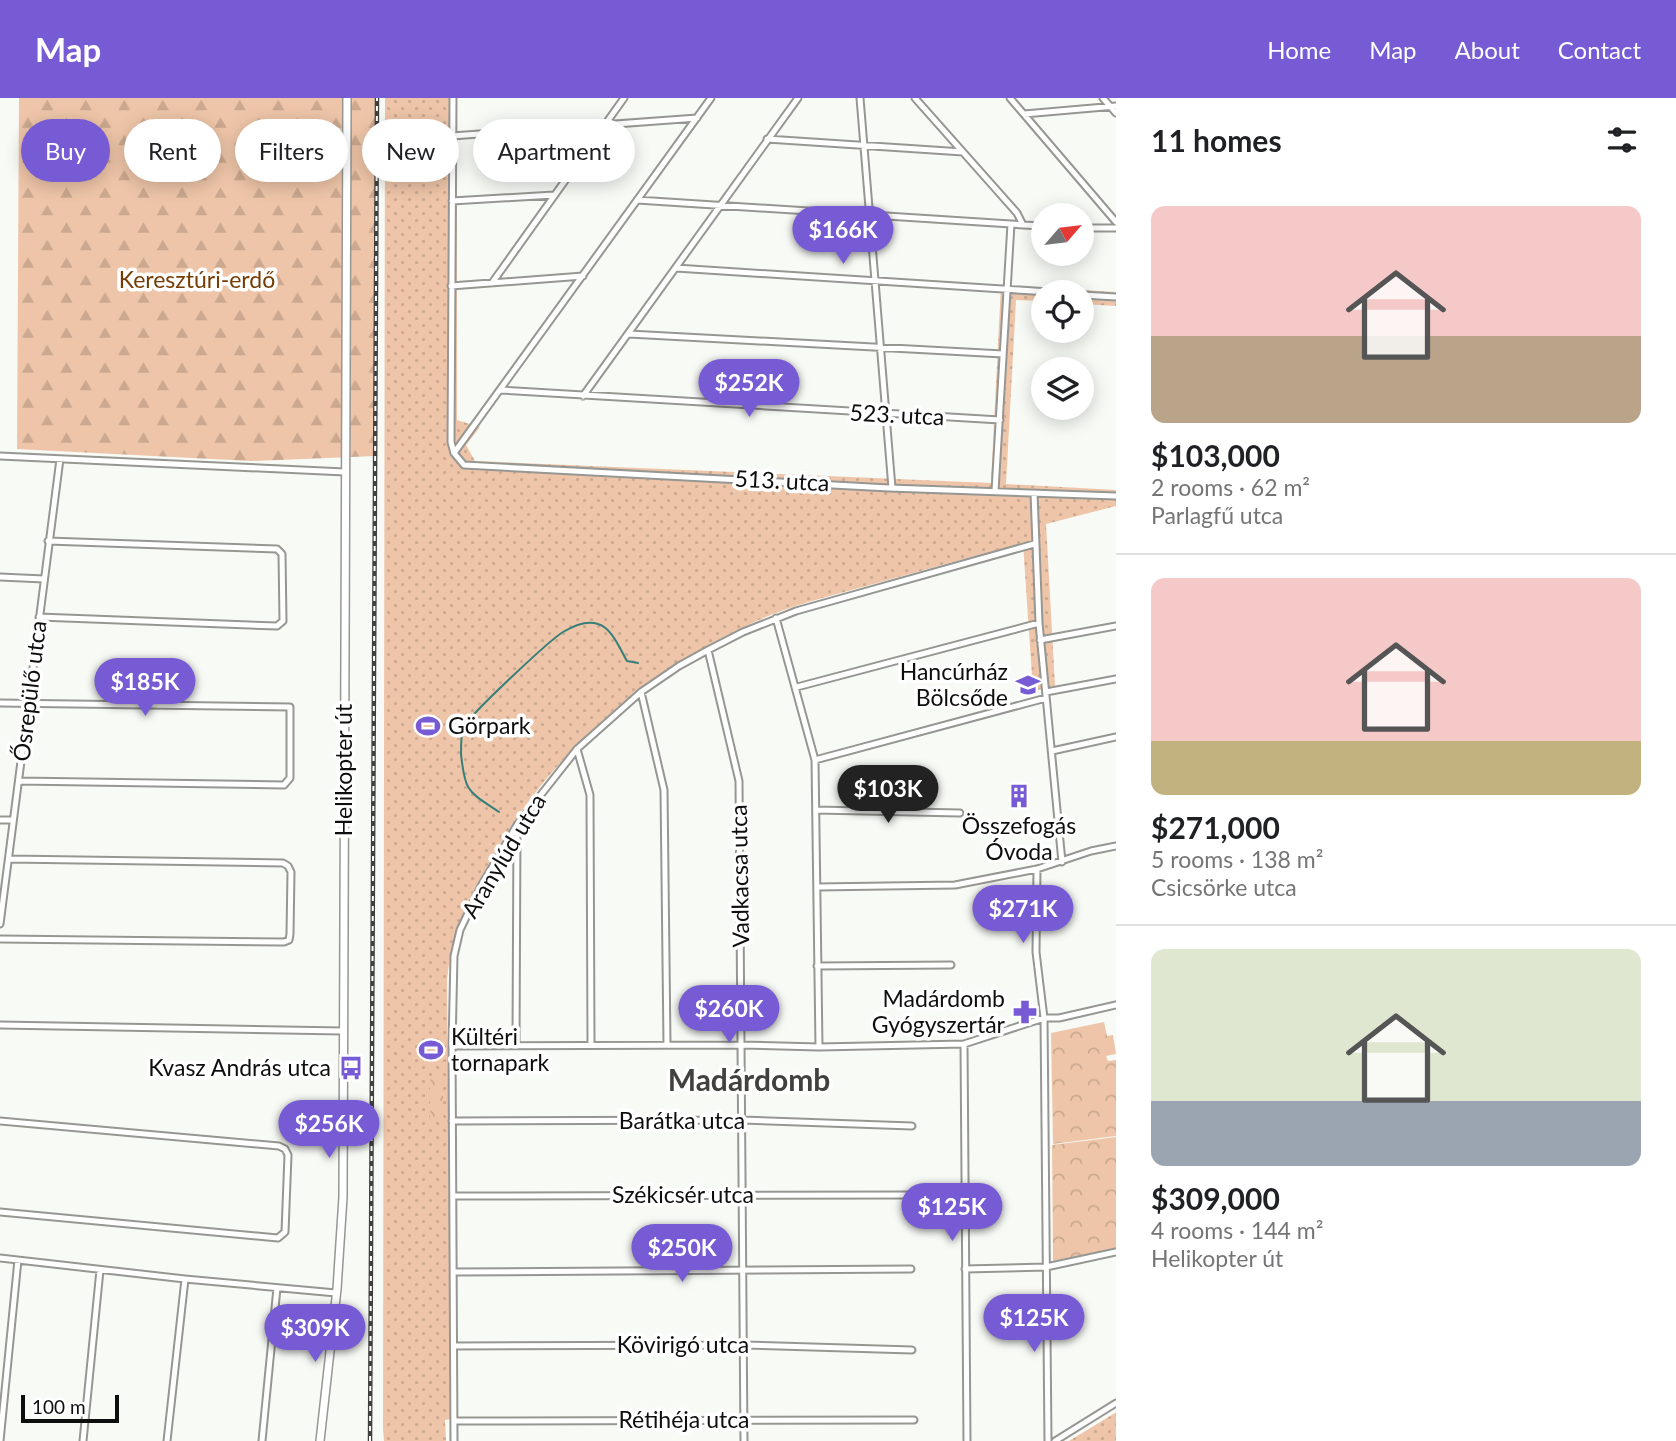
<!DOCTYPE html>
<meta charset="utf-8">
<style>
body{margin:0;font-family:Lato,sans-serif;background:#f6f6f6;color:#202124;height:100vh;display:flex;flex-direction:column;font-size:26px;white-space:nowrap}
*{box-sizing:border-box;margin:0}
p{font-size:23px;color:#757577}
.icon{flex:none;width:38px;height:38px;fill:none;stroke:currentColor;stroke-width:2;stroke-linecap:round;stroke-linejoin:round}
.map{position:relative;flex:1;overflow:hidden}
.details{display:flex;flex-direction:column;background:#fff;width:560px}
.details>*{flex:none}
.guide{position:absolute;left:21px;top:21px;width:665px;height:63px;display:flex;gap:14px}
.needle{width:46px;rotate:62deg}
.buttons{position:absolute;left:1031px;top:105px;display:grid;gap:14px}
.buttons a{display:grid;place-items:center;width:63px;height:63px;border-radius:50%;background:#fff;box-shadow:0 4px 18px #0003;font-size:35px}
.scale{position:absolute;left:21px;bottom:18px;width:98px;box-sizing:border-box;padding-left:7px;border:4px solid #0d0e0d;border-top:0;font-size:19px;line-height:24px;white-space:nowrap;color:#0d0e0d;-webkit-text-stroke:5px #fff;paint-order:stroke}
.price{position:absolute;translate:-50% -60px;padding:0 16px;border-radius:24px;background:#765bd5;color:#fff;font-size:23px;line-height:46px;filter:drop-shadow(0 2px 4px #0008)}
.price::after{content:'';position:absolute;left:50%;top:42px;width:21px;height:16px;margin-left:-10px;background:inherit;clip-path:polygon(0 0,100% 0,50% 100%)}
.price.on{background:#222;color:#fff}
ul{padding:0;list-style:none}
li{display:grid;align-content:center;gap:14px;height:371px;padding:0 35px}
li+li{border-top:2px solid #e0e0e0}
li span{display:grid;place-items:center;height:217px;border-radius:14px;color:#555}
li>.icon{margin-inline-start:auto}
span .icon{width:126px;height:126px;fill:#fffc;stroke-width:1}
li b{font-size:30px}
h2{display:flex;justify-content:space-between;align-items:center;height:84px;padding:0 35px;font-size:30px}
.pill{padding:0 24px;border-radius:32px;background:#fff;box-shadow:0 4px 18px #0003;font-size:24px;line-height:63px}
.pill.on{background:#765bd5;color:#fff}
header{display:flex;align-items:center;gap:42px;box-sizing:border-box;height:98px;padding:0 35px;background:#765bd5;color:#fff}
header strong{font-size:33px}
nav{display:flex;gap:38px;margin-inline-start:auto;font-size:24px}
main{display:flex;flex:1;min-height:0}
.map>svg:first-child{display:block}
</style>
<header>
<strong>Map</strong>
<nav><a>Home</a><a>Map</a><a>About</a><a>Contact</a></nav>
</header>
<main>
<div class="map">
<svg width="1116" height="1343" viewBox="0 0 1116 1343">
<defs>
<pattern id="grass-dots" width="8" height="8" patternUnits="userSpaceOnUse" patternTransform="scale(1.75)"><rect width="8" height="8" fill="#eec5a8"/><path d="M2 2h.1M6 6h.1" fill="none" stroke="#cba88f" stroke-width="1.8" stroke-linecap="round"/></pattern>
<pattern id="forest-firs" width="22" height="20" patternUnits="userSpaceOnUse" patternTransform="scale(1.75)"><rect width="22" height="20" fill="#eec5a8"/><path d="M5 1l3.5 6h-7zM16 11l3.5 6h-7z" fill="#cba88f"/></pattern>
<pattern id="park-crowns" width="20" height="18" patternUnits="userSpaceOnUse" patternTransform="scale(1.75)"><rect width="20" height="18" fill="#eec5a8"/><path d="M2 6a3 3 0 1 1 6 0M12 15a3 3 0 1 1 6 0" fill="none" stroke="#cba88f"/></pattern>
</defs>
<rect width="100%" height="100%" fill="#f8faf6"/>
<!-- grass -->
<path fill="url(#grass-dots)" d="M385,0H457V322L480,329L466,347L475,363L991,385L1001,187L1116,194V208L1082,206V194H1043V203L1016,202L1006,386L1116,392V408L1046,426L1055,588L1033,593L1023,445C972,459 921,473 870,487C837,496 804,504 773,516C662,562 563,641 501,745C473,793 453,825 447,882L451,1321L445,1322L446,1343H384L383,1331Z
M1116,1314V1343H1069L1115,1315Z"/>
<!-- forest -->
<path fill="url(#forest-firs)" d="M19,0H376L375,358L251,363L17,351Z"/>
<!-- park -->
<path fill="url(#park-crowns)" d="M1104,924L1107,938L1113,937L1116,956L1106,958L1108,963L1116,962V1038L1053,1046L1051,935Z
M430,979H443V1023H430Z
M1116,1039V1150L1053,1163L1052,1047Z"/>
<!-- pitch -->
<path fill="#eec5a8" d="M430,616L435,618L438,637L432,640L420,635L418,631L420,628L427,625Z"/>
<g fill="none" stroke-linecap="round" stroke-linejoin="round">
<!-- stream -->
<path stroke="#377f7b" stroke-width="2" d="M499,714C468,693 465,695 461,656C461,649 461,637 463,630C468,618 550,542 563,534C573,528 587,522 598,526C612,530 620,551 627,563L638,565"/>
<!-- minor casing -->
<g stroke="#969793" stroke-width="9">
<path id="minor" d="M453,0L451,344L454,355L464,367L889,390L1116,398
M860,0L892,390
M915,0L1017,115L1023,127L1011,126L995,393
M1010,0L1116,124
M1103,0L1116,15
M1024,16L1116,8
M452,38L697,20
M767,41L963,54
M637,102L1011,126
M452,103L554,97
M1023,127L1043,128
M1082,130H1116
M676,170L1049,194
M492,185L624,0
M451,188L583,178
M1082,197L1116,199
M629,236L1003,256
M500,292L1000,322
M583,298L798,0
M454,355L711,0
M0,358L345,374
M1034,395L1039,525L1062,764
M0,479L44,481
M39,519L277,528L283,523L282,456L277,451L48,443
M776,520L815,662L819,949
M1040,542L1116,528
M708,552L739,683L744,1343
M797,589L1039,525
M641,594L664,692L667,946
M1046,594L1116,581
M0,605L290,609V680L284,687L19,683
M577,651L590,697L591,946
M1052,653L1116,639
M815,662L1046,600
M816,712L960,715
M0,722H13
M1037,771L1036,854L1044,920L1048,1343
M817,789L955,787L1037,771L1091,753L1116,748
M0,826L60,361
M0,841L284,844L289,842L290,836L291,774L288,768L283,765L9,761
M817,868L951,867
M0,927L343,933
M964,946L967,1343
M516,947L517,730
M452,948L742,947L819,949L964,946L1044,920H1059L1116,907
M0,1023L279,1048L285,1051L288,1057L285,1134L278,1140L0,1114
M452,1023L742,1022L912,1028
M453,1098L914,1097
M0,1160L185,1181L336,1195
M965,1171L1046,1169L1116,1154
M454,1174L911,1171
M454,1248L744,1247L912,1252
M454,1323L914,1322
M0,1343L18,1162
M83,1343L100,1172
M167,1343L185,1181
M262,1343L277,1190
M454,1343L452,948L454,858L460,832L481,788L517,727L577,651L641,594L679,568L708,552L743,534L796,513L1034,446
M1055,1343L1116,1305"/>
</g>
<!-- tertiary casing -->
<g stroke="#969793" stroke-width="10">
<path id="tertiary" d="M320,1343L337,1191L343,1099L347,0"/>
</g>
<!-- minor -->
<use href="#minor" stroke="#fff" stroke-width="5"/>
<!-- tertiary -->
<use href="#tertiary" stroke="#fff" stroke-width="7"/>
<!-- rail casing -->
<g stroke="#40413f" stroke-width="4.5">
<path id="rail" d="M370,1343L377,0"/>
</g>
<!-- rail -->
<use href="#rail" stroke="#fff" stroke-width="2" stroke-dasharray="5" stroke-linecap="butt"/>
</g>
<!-- icons -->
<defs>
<g id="school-bare" transform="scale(1.89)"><path d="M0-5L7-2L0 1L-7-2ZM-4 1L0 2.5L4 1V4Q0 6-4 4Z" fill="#765bd5" stroke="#fff" stroke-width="2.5" paint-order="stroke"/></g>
<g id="stadium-bare" transform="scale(1.89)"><path d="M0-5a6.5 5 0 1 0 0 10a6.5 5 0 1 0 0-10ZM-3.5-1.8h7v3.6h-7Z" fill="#765bd5" stroke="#fff" stroke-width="2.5" paint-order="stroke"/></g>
<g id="building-bare" transform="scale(1.89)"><path d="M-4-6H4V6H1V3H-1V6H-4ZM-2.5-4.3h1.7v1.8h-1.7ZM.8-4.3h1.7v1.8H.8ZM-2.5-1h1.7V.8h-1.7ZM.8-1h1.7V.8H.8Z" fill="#765bd5" stroke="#fff" stroke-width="2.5" paint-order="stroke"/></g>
<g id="pharmacy-bare" transform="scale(1.89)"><path d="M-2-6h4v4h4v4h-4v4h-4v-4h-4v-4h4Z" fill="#765bd5" stroke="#fff" stroke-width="2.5" paint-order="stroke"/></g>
<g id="bus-bare" transform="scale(1.89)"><path d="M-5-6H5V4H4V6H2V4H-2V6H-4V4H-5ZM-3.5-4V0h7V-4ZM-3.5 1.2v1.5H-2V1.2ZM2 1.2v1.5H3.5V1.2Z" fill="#765bd5" stroke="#fff" stroke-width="2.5" paint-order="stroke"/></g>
</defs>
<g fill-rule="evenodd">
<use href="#school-bare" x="1028" y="587"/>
<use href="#stadium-bare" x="428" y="628"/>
<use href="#building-bare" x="1019" y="698"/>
<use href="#pharmacy-bare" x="1025" y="914"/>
<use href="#stadium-bare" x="431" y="952"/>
<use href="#bus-bare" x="351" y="970"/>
</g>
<g text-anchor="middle" stroke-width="7" stroke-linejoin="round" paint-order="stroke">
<!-- park labels -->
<g font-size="23" fill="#753d04" stroke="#fff">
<text x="197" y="190">Keresztúri-erdő</text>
</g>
<!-- street labels -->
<g font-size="23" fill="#0d0e0d" stroke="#fff">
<text transform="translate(897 317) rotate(3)" y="8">523. utca</text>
<text transform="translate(782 383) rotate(3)" y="8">513. utca</text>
<text transform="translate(30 593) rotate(-83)" y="8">Ősrepülő utca</text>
<text transform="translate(344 672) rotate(-90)" y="8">Helikopter út</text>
<text transform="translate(504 758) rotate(-59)" y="8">Aranylúd utca</text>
<text transform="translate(740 778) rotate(-91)" y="8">Vadkacsa utca</text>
<text x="682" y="1031">Barátka utca</text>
<text x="683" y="1105">Székicsér utca</text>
<text x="683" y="1255">Kövirigó utca</text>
<text x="684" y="1330">Rétihéja utca</text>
</g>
<!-- poi labels -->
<g font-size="23" fill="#0d0e0d" stroke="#fff" text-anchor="end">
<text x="1008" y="582">Hancúrház<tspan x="1008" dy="26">Bölcsőde</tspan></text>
<text x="448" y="636" text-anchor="start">Görpark</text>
<text x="1019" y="736" text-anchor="middle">Összefogás<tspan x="1019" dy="26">Óvoda</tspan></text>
<text x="1005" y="909">Madárdomb<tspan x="1005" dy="26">Gyógyszertár</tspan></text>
<text x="451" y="947" text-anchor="start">Kültéri<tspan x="451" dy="26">tornapark</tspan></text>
<text x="331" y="978">Kvasz András utca</text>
</g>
<!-- district labels -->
<g font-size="30" font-weight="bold" fill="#41423f" stroke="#fff">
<text x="749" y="993">Madárdomb</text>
</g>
</g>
</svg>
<div class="buttons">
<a><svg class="needle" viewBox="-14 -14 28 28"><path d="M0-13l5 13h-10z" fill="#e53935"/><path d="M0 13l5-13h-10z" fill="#757577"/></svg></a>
<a><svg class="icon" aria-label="locate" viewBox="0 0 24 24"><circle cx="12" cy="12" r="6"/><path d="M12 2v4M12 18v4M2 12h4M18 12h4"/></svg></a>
<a><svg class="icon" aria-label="layers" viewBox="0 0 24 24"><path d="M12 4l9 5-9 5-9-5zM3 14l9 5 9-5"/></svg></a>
</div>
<div class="scale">100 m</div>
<b class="price" style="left:843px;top:168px">$166K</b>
<b class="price" style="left:749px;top:321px">$252K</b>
<b class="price" style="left:145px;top:620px">$185K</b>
<b class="price on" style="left:888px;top:727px">$103K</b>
<b class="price" style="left:1023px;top:847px">$271K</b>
<b class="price" style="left:729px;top:947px">$260K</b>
<b class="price" style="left:329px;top:1062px">$256K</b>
<b class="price" style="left:952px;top:1145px">$125K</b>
<b class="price" style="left:682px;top:1186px">$250K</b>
<b class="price" style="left:1034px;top:1256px">$125K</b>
<b class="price" style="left:315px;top:1266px">$309K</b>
<div class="guide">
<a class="pill on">Buy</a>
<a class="pill">Rent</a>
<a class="pill">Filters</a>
<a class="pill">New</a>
<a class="pill">Apartment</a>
</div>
</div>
<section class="details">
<h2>11 homes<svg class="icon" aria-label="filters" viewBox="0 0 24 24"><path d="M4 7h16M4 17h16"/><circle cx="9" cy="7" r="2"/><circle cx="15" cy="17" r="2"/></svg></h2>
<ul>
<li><span style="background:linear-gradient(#f6c9c9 60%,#b9a48a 0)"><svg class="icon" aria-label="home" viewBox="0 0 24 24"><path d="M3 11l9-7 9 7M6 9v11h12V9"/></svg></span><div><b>$103,000</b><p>2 rooms · 62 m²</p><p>Parlagfű utca</p></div></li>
<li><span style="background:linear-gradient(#f6c9c9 75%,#c2b280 0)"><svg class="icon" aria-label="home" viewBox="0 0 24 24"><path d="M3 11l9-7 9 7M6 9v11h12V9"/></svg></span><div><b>$271,000</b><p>5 rooms · 138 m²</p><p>Csicsörke utca</p></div></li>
<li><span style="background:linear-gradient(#dfe7d0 70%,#9aa5b1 0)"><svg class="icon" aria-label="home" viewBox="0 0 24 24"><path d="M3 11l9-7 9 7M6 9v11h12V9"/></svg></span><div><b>$309,000</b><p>4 rooms · 144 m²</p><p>Helikopter út</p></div></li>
</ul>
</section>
</main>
